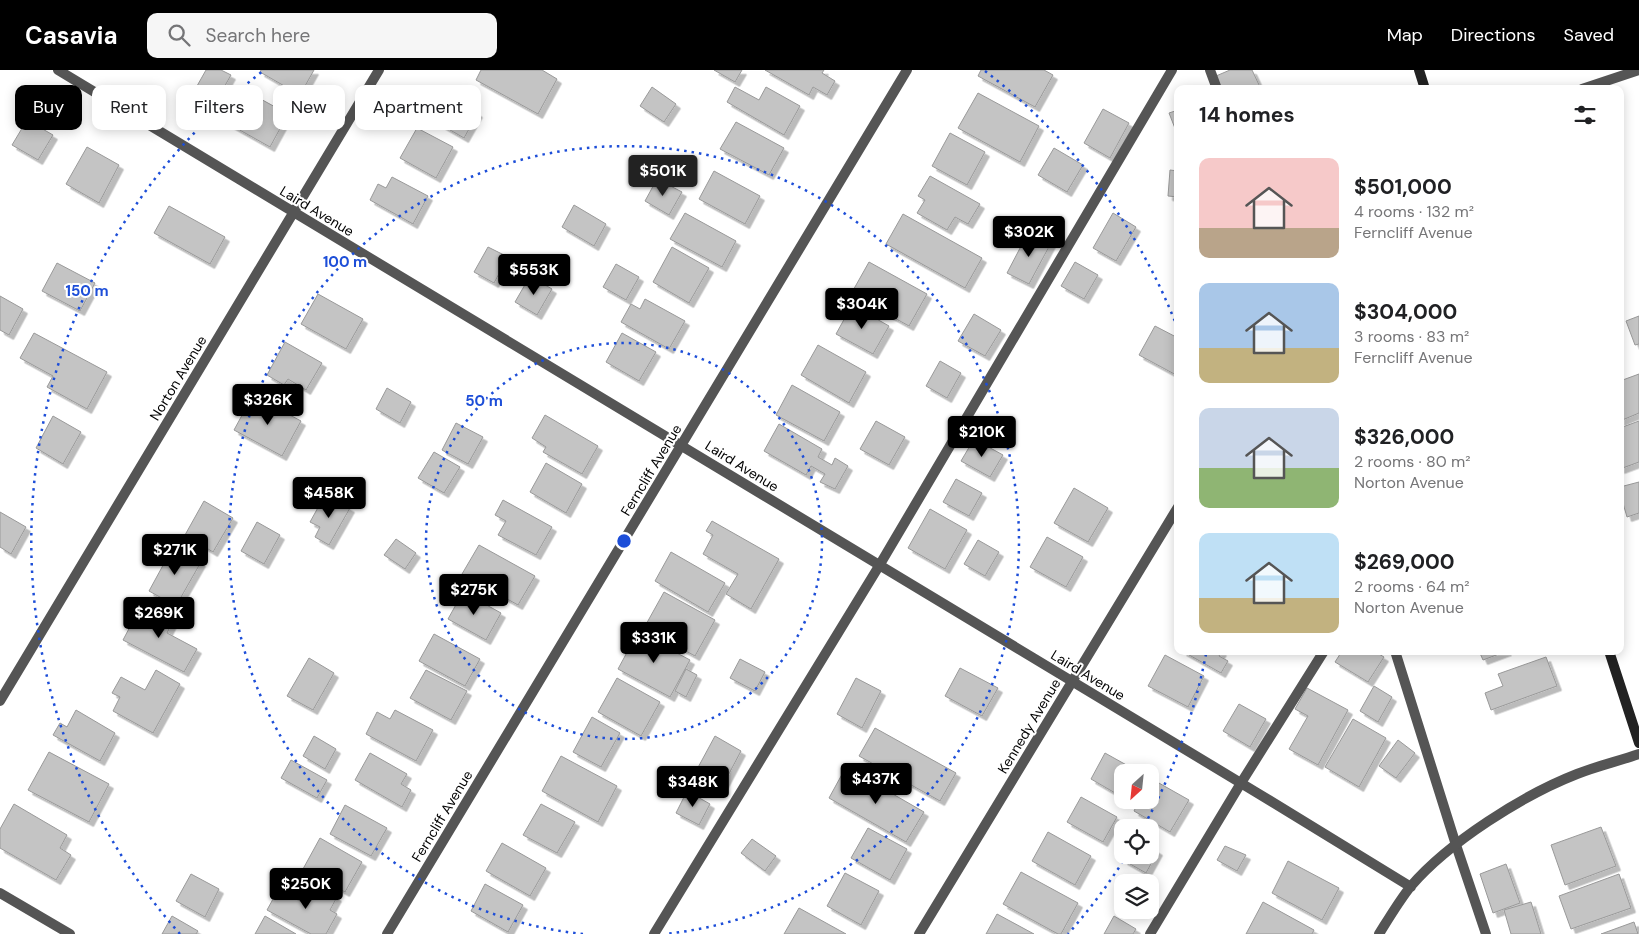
<!DOCTYPE html>
<meta charset="utf-8">
<style>
body{margin:0;font-family:"DM Sans",sans-serif;background:#f6f6f6;color:#202124;height:100vh;display:flex;flex-direction:column;font-size:19px;white-space:nowrap}
*{box-sizing:border-box;margin:0}
p{font-size:16px;color:#757577}
.icon{flex:none;width:28px;height:28px;fill:none;stroke:currentColor;stroke-width:2;stroke-linecap:round;stroke-linejoin:round}
.map{position:relative;flex:1;overflow:hidden}
.sheet{position:absolute;left:1174px;top:15px;width:450px;height:570px;display:flex;flex-direction:column;background:#fff;border-radius:10px;box-shadow:0 2px 12px #0003}
.sheet>*{flex:none}
.banner{position:absolute;left:15px;top:15px;width:475px;height:45px;display:flex;gap:10px}
.needle{width:32px;rotate:207deg}
.tools{position:absolute;left:1114px;top:694px;display:grid;gap:10px}
.tools a{display:grid;place-items:center;width:45px;height:45px;border-radius:10px;background:#fff;box-shadow:0 2px 12px #0003;font-size:25px}
.price{position:absolute;translate:-50% -42px;padding:0 11px;border-radius:5px;background:#000;color:#fff;font-size:16px;line-height:32px;filter:drop-shadow(0 1px 2px #0008)}
.price::after{content:'';position:absolute;left:50%;top:30px;width:15px;height:11px;margin-left:-8px;background:inherit;clip-path:polygon(0 0,100% 0,50% 100%)}
.price.on{background:#222;color:#fff}
ul{padding:0;list-style:none}
li{display:flex;align-items:center;gap:15px;height:125px;padding:0 25px}
li span{display:grid;place-items:center;flex:none;width:140px;height:100px;border-radius:10px;color:#555}
li>.icon{margin-inline-start:auto}
span .icon{width:60px;height:60px;fill:#fffc;stroke-width:1}
li b{font-size:21px}
h2{display:flex;justify-content:space-between;align-items:center;height:60px;padding:0 25px;font-size:21px}
.chip{padding:0 18px;border-radius:10px;background:#fff;box-shadow:0 2px 12px #0003;font-size:18px;line-height:45px}
.chip.on{background:#000;color:#fff}
header{display:flex;align-items:center;gap:30px;box-sizing:border-box;height:70px;padding:0 25px;background:#000;color:#fff}
header strong{font-size:24px}
nav{display:flex;gap:28px;margin-inline-start:auto;font-size:18px}
.search{width:350px;height:45px;background:#f6f6f6;display:flex;align-items:center;gap:12px;box-sizing:border-box;padding:0 18px;border-radius:10px;color:#757577;font-size:19px}
.map>svg:first-child{display:block}
</style>
<header>
<strong>Casavia</strong>
<div class="search"><svg class="icon" aria-label="search" viewBox="0 0 24 24"><circle cx="10" cy="10" r="6"/><path d="M15 15l6 6"/></svg>Search here</div>
<nav><a>Map</a><a>Directions</a><a>Saved</a></nav>
</header>
<div class="map">
<svg width="1639" height="864" viewBox="0 0 1639 864">
<defs>
<filter id="shadow"><feDropShadow dx="4.5" dy="4.5" stdDeviation="0" flood-color="#0004"/></filter>
</defs>
<rect width="100%" height="100%" fill="#fff"/>
<!-- building -->
<path fill="#c4c4c4" stroke="#999" filter="url(#shadow)" d="M206,0H221L231,5L218,28L197,16Z
M261,0H314L300,25L260,2Z
M481,0H542L557,9L538,44L476,10Z
M714,0H742L735,12Z
M765,0H824L822,3L835,11L827,25L813,17L809,25Z
M981,0H1044L1053,5L1035,37L978,6Z
M1230,0H1252L1261,19H1222L1216,6Z
M652,17L676,34L664,52L640,36Z
M735,17L759,30L766,17L800,36L784,65L727,32Z
M438,20L478,43L464,68L424,45Z
M246,21L288,44L270,77L229,54Z
M978,23L1039,56L1020,92L958,58Z
M1103,39L1129,53L1110,88L1084,73Z
M1178,40V66L1169,43Z
M27,50L53,65L38,90L12,75Z
M736,52L784,78L769,105L720,79Z
M417,58L453,77L436,108L400,88Z
M950,63L985,82L967,115L932,96Z
M87,77L119,95L99,133L66,114Z
M1054,78L1083,95L1067,122L1038,105Z
M1170,100L1178,101V127L1168,126Z
M714,101L760,126L745,154L699,129Z
M930,106L980,134L968,154L955,147L947,160L917,143L925,130L918,126Z
M392,107L428,126L413,154L370,130L378,114L386,118Z
M657,109L682,122L669,145L645,131Z
M574,135L606,154L594,176L562,157Z
M169,136L225,167L210,194L154,163Z
M685,143L736,171L722,197L670,169Z
M1113,143L1136,157L1116,191L1093,178Z
M903,144L982,188L965,218L886,174Z
M1029,161L1051,173L1029,214L1007,203Z
M488,177L508,187L494,213L474,202Z
M672,177L709,198L689,233L653,212Z
M869,192L927,224L909,256L851,224Z
M1075,192L1098,205L1084,229L1061,216Z
M57,193L95,213L80,241L42,221Z
M616,194L639,207L626,230L603,217Z
M530,206L552,219L537,245L515,232Z
M318,224L363,249L346,279L301,254Z
M0,226L23,239L9,265L0,260Z
M645,229L685,251L669,279L621,252L631,234L640,239Z
M852,235L889,256L873,284L836,264Z
M974,244L1001,260L985,286L958,271Z
M1639,246V274L1635,275L1626,251Z
M1155,256L1178,268V306L1139,285Z
M34,263L107,302L87,339L47,317L53,306L20,288Z
M622,263L656,282L639,311L606,292Z
M285,272L322,293L306,320L288,309L284,315L267,305Z
M818,275L866,302L849,333L801,305Z
M940,291L961,303L947,328L926,316Z
M1639,304V343L1620,351V311Z
M792,315L840,342L824,371L776,345Z
M387,318L411,332L400,353L376,339Z
M253,325L301,351L282,386L234,360Z
M545,345L598,376L582,404L543,382L546,377L532,368Z
M53,346L81,362L63,394L36,378Z
M876,351L905,367L889,395L860,379Z
M1639,351V392L1620,399V358Z
M456,353L483,367L468,394L442,380Z
M779,354L822,379L818,387L832,395L835,388L848,396L835,419L820,412L825,404L811,396L806,405L764,381Z
M974,369L1003,385L990,407L961,391Z
M434,382L460,397L444,423L418,408Z
M546,393L582,414L566,443L530,422Z
M956,409L982,423L969,446L943,432Z
M1639,412V443L1627,447L1620,423V417Z
M1074,418L1108,438L1088,472L1054,453Z
M325,425L350,438L329,475L315,467L320,457L310,452Z
M503,430L552,457L536,485L498,465L506,451L495,445Z
M204,431L233,448L213,482L185,465Z
M930,439L967,460L945,499L908,478Z
M0,442L26,457L11,484L0,477Z
M712,451L779,489L751,539L726,524L738,504L703,484L713,465L706,461Z
M257,452L280,465L264,494L241,481Z
M1047,467L1083,487L1066,517L1030,497Z
M396,469L416,483L405,499L384,485Z
M978,470L999,482L985,506L964,494Z
M479,475L535,506L518,535L462,504Z
M173,477L201,492L176,536L149,521Z
M671,482L725,513L708,542L655,511Z
M463,522L501,543L486,570L448,549Z
M664,522L715,550L695,586L644,558Z
M142,534L173,551L167,563L197,579L184,602L123,570Z
M638,562L690,590L670,627L618,599Z
M434,564L480,589L465,616L419,591Z
M1182,581H1222L1219,586L1228,591L1221,603Z
M1342,581H1374L1384,587L1368,612L1335,592Z
M1479,581H1507L1483,590Z
M1165,585L1204,606L1188,637L1148,616Z
M1546,587L1557,616L1491,640L1485,623L1503,616L1498,604Z
M309,588L334,603L313,640L287,626Z
M740,589L765,602L755,621L730,608Z
M960,598L998,618L982,646L945,626Z
M686,599L697,605L686,627L675,621Z
M156,600L180,614L153,663L113,641L120,627L112,623L121,607L145,620Z
M426,600L467,621L451,650L410,628Z
M617,608L660,632L641,666L598,642Z
M856,608L881,621L862,658L837,644Z
M1374,616L1392,627L1378,652L1360,641Z
M1307,618L1348,640L1318,695L1289,679L1308,646L1295,639Z
M1239,634L1266,649L1250,677L1223,661Z
M76,640L115,663L100,691L53,665L60,653L67,657Z
M395,640L433,660L416,691L366,664L377,642L390,649Z
M592,647L620,663L601,697L573,682Z
M1353,649L1386,668L1359,717L1325,697Z
M875,658L956,703L940,731L859,686Z
M314,666L336,679L325,699L303,686Z
M715,666L741,681L722,717L695,703Z
M1398,670L1415,683L1396,708L1379,696Z
M49,682L109,714L89,752L28,720Z
M370,683L407,704L401,714L411,720L402,737L355,710Z
M1105,683L1139,702H1122V727L1091,709Z
M561,686L617,716L598,752L542,721Z
M291,690L327,710L317,728L281,708Z
M846,697L924,742L906,772L829,728Z
M1150,708L1189,730L1170,762L1134,741L1137,735L1127,730H1150Z
M687,721L710,734L699,755L676,743Z
M1081,727L1117,747L1103,772L1067,752Z
M14,734L67,765L60,778L71,785L56,810L0,778V759Z
M541,734L575,752L557,783L523,765Z
M345,735L387,758L371,786L330,764Z
M1601,757L1616,796L1565,815L1551,775Z
M868,758L907,779L890,810L851,788Z
M1048,762L1091,786L1075,815L1032,791Z
M320,768L362,792L345,822L303,799Z
M752,769L776,786L765,801L741,783Z
M502,773L546,798L530,826L486,801Z
M1150,776L1158,781L1146,803L1123,790L1126,785H1150Z
M1225,776L1246,785L1237,801L1217,790Z
M1288,791L1339,818L1322,850L1272,823Z
M1506,794L1520,833L1493,843L1480,804Z
M1021,802L1078,833L1061,864H1058L1003,834Z
M845,803L879,821L861,855L827,836Z
M191,804L219,819L205,847L176,831Z
M1619,804L1631,838L1571,859L1559,826Z
M312,813L337,827L330,840L337,844L326,864H311L267,840L278,820L302,832Z
M485,814L523,835L508,862L471,841Z
M1263,832L1314,860L1312,864H1246Z
M1531,832L1541,864H1511L1504,840Z
M799,838L846,864H784Z
M997,844L1034,864H986Z
M172,846L198,861L196,864H162Z
M265,846L296,864H255Z
M1114,846L1136,859L1133,864H1104Z
M1634,852L1638,864H1601Z"/>
<g fill="none" stroke-linecap="round" stroke-linejoin="round">
<!-- lane -->
<path stroke="#555" stroke-width="10" d="M1210,0L1217,19
M1395,581L1456,775L1486,864
M654,864L879,496L1172,0
M1150,864L1241,713L1324,581"/>
<!-- street -->
<path stroke="#555" stroke-width="10" d="M58,0C508,273 962,541 1411,817
M1582,19L1639,0
M0,631L379,0
M0,823L70,864
M387,864L907,0
M919,864L1178,437
M1379,864C1389,848 1399,831 1411,816C1449,772 1523,725 1577,704C1597,696 1619,691 1639,684"/>
<!-- secondary -->
<path stroke="#222" stroke-width="10" d="M1419,0L1425,19
M1609,581L1639,673"/>
</g>
<!-- distance rings -->
<g fill="none" stroke="#1d4ed8" stroke-width="2.5" stroke-dasharray="2.5 5">
<circle cx="624" cy="471" r="198"/>
<path d="M583 864A395 395 0 1 1 665 864"/>
<path d="M1206 584A593 593 0 0 1 1145 754M1127 785A593 593 0 0 1 1068 864M180 864A593 593 0 0 1 263 1M985 1A593 593 0 0 1 1176 254"/>
</g>
<g text-anchor="middle" stroke-width="4" stroke-linejoin="round" paint-order="stroke">
<!-- street labels -->
<g font-size="14" fill="#000" stroke="#fff">
<text transform="translate(317 141) rotate(31)" y="5">Laird Avenue</text>
<text transform="translate(178 308) rotate(-59)" y="5">Norton Avenue</text>
<text transform="translate(742 396) rotate(32)" y="5">Laird Avenue</text>
<text transform="translate(651 400) rotate(-59)" y="5">Ferncliff Avenue</text>
<text transform="translate(1088 605) rotate(31)" y="5">Laird Avenue</text>
<text transform="translate(1029 656) rotate(-59)" y="5">Kennedy Avenue</text>
<text transform="translate(442 746) rotate(-59)" y="5">Ferncliff Avenue</text>
</g>
</g>
<circle cx="624" cy="471" r="8" fill="#1d4ed8" stroke="#fff" stroke-width="2.5"/>
<g font-size="15" text-anchor="middle" font-weight="bold" fill="#1d4ed8" stroke="#fff" stroke-width="4" stroke-linejoin="round" paint-order="stroke">
<text x="345" y="197">100 m</text>
<text x="87" y="226">150 m</text>
<text x="484" y="336">50 m</text>
</g>
</svg>
<div class="tools">
<a><svg class="needle" viewBox="-14 -14 28 28"><path d="M0-13l5 13h-10z" fill="#e53935"/><path d="M0 13l5-13h-10z" fill="#757577"/></svg></a>
<a><svg class="icon" aria-label="locate" viewBox="0 0 24 24"><circle cx="12" cy="12" r="6"/><path d="M12 2v4M12 18v4M2 12h4M18 12h4"/></svg></a>
<a><svg class="icon" aria-label="layers" viewBox="0 0 24 24"><path d="M12 4l9 5-9 5-9-5zM3 14l9 5 9-5"/></svg></a>
</div>
<b class="price on" style="left:663px;top:127px">$501K</b>
<b class="price" style="left:1029px;top:188px">$302K</b>
<b class="price" style="left:534px;top:226px">$553K</b>
<b class="price" style="left:862px;top:260px">$304K</b>
<b class="price" style="left:268px;top:356px">$326K</b>
<b class="price" style="left:982px;top:388px">$210K</b>
<b class="price" style="left:329px;top:449px">$458K</b>
<b class="price" style="left:175px;top:506px">$271K</b>
<b class="price" style="left:474px;top:546px">$275K</b>
<b class="price" style="left:159px;top:569px">$269K</b>
<b class="price" style="left:654px;top:594px">$331K</b>
<b class="price" style="left:876px;top:735px">$437K</b>
<b class="price" style="left:693px;top:738px">$348K</b>
<b class="price" style="left:306px;top:840px">$250K</b>
<div class="banner">
<a class="chip on">Buy</a>
<a class="chip">Rent</a>
<a class="chip">Filters</a>
<a class="chip">New</a>
<a class="chip">Apartment</a>
</div>
<section class="sheet">
<h2>14 homes<svg class="icon" aria-label="filters" viewBox="0 0 24 24"><path d="M4 7h16M4 17h16"/><circle cx="9" cy="7" r="2"/><circle cx="15" cy="17" r="2"/></svg></h2>
<ul>
<li><span style="background:linear-gradient(#f6c9c9 70%,#b9a48a 0)"><svg class="icon" aria-label="home" viewBox="0 0 24 24"><path d="M3 11l9-7 9 7M6 9v11h12V9"/></svg></span><div><b>$501,000</b><p>4 rooms · 132 m²</p><p>Ferncliff Avenue</p></div></li>
<li><span style="background:linear-gradient(#a9c7e8 65%,#c2b280 0)"><svg class="icon" aria-label="home" viewBox="0 0 24 24"><path d="M3 11l9-7 9 7M6 9v11h12V9"/></svg></span><div><b>$304,000</b><p>3 rooms · 83 m²</p><p>Ferncliff Avenue</p></div></li>
<li><span style="background:linear-gradient(#c9d6e8 60%,#8fb573 0)"><svg class="icon" aria-label="home" viewBox="0 0 24 24"><path d="M3 11l9-7 9 7M6 9v11h12V9"/></svg></span><div><b>$326,000</b><p>2 rooms · 80 m²</p><p>Norton Avenue</p></div></li>
<li><span style="background:linear-gradient(#bfe0f5 65%,#c2b280 0)"><svg class="icon" aria-label="home" viewBox="0 0 24 24"><path d="M3 11l9-7 9 7M6 9v11h12V9"/></svg></span><div><b>$269,000</b><p>2 rooms · 64 m²</p><p>Norton Avenue</p></div></li>
</ul>
</section>
</div>
